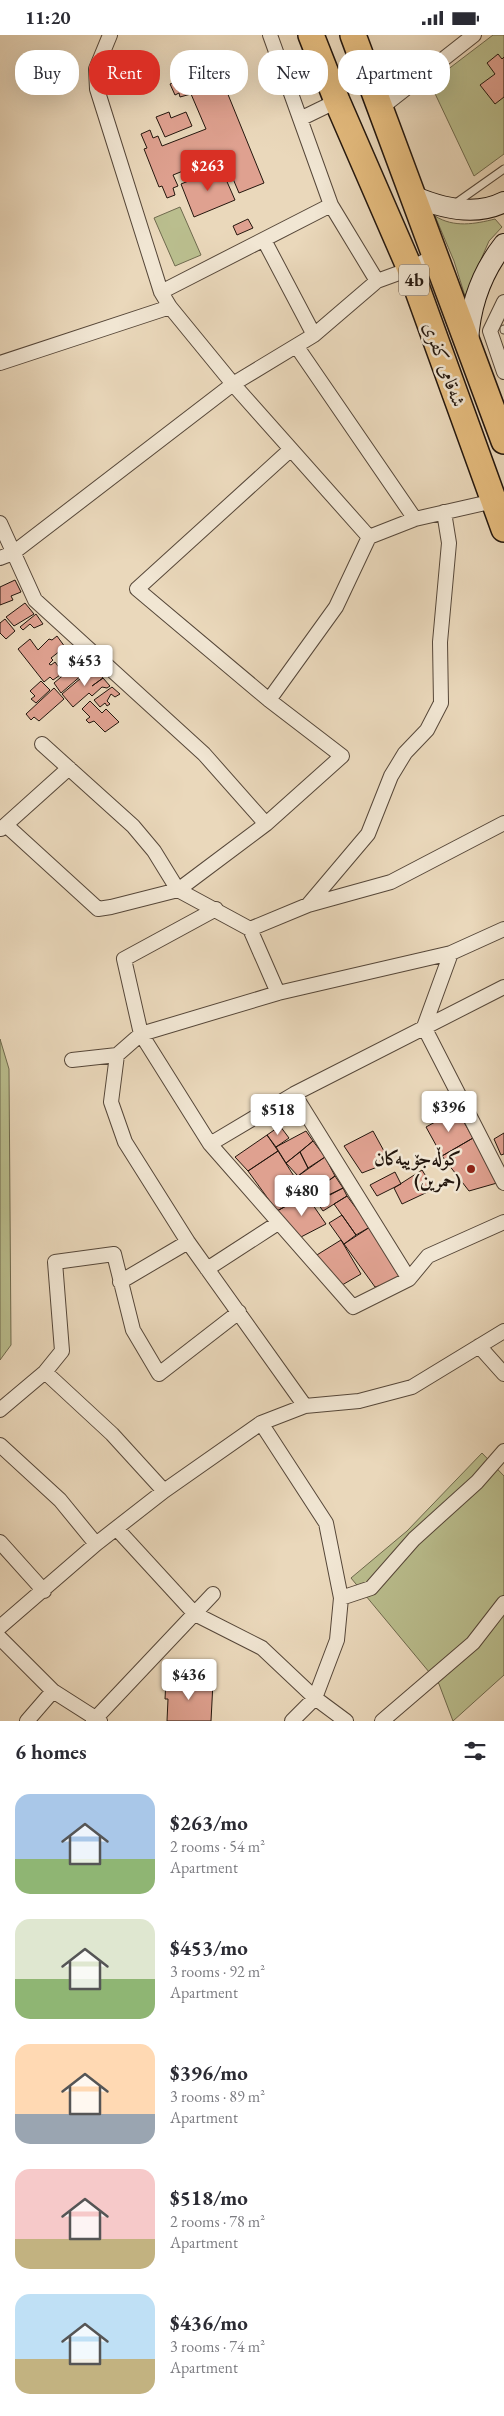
<!DOCTYPE html>
<meta charset="utf-8">
<style>
body{margin:0;font-family:"EB Garamond",Amiri,serif;background:#f2f2f3;color:#2b2b33;height:100vh;display:flex;flex-direction:column;font-size:19px;white-space:nowrap}
*{box-sizing:border-box;margin:0}
p{font-size:16px;color:#7c7c81}
.icon{flex:none;width:28px;height:28px;fill:none;stroke:currentColor;stroke-width:2;stroke-linecap:round;stroke-linejoin:round}
.map{position:relative;height:1686px;overflow:hidden}
.details{display:flex;flex-direction:column;background:#fff;flex:1}
.details>*{flex:none}
.banner{position:absolute;left:15px;top:15px;width:475px;height:45px;display:flex;gap:10px}
.price{position:absolute;translate:-50% -42px;padding:0 11px;border-radius:5px;background:#fff;color:#222;font-size:16px;line-height:32px;filter:drop-shadow(0 1px 2px #0008)}
.price::after{content:'';position:absolute;left:50%;top:30px;width:15px;height:11px;margin-left:-8px;background:inherit;clip-path:polygon(0 0,100% 0,50% 100%)}
.price.on{background:#d93025;color:#fff}
ul{padding:0;list-style:none}
li{display:flex;align-items:center;gap:15px;height:125px;padding:0 15px}
li span{display:grid;place-items:center;flex:none;width:140px;height:100px;border-radius:15px;color:#555}
li>.icon{margin-inline-start:auto}
span .icon{width:60px;height:60px;fill:#fffc;stroke-width:1}
li b{font-size:21px}
h2{display:flex;justify-content:space-between;align-items:center;height:60px;padding:0 15px;font-size:21px}
.pill{padding:0 18px;border-radius:20px;background:#fff;box-shadow:0 5px 20px #0002;font-size:18px;line-height:45px}
.pill.on{background:#d93025;color:#fff}
.status{display:flex;justify-content:space-between;align-items:center;height:35px;padding:0 25px;background:#fff;direction:ltr}
.status svg{height:14px;fill:currentColor}
.map>svg:first-child{display:block}
</style>
<div class="status"><b>11:20</b><svg viewBox="0 0 49 12"><path d="M0 12V9h3v3zM5 12V6h3v6zM10 12V3h3v9zM15 12V0h3v12zM26 1h20v11H26zM47 4h2v5h-2z"/></svg></div>
<div class="map">
<svg width="504" height="1686" viewBox="0 0 504 1686">
<rect width="100%" height="100%" fill="#ead8bb"/>
<filter id="stains"><feTurbulence type="fractalNoise" baseFrequency=".004" numOctaves="4"/><feColorMatrix values="0 0 0 0 .2 0 0 0 0 .09 0 0 0 0 .02 0 0 0 .5 -.17"/></filter>
<radialGradient id="worn" r=".72"><stop offset=".6" stop-color="#630" stop-opacity="0"/><stop offset="1" stop-color="#630" stop-opacity=".3"/></radialGradient>
<!-- green -->
<path fill="#babe8e" stroke="#6f6a4e" d="M493,0H504V119L474,141L430,48Z
M180,172L201,220L175,231L154,183Z
M435,181C454,193 475,189 495,184L502,192L489,206L465,261L454,226Z
M0,1004L9,1034L11,1310L0,1325Z
M482,1418L504,1441V1640L453,1686L439,1649L351,1543L407,1496Z"/>
<!-- building -->
<path fill="#dfa190" stroke="#24170e" d="M498,19L502,24L504,22V62L495,69L480,50L495,39L487,28Z
M216,30L264,148L239,158L223,120L173,140L178,151L173,153L175,160L167,163L162,151L159,152L144,114L147,113L141,99L150,95L153,103L158,101L162,111L206,94L191,59L180,62L179,58L175,60L170,49Z
M169,77L171,83L186,77L192,91L165,102L156,82Z
M221,133L235,165L194,182L181,149Z
M248,184L253,193L237,200L233,191Z
M15,545L21,557L11,561L13,565L0,570V552Z
M25,568L34,579L14,591L6,582Z
M36,579L43,589L34,593L30,589L23,595L20,592Z
M5,584L15,596L6,604L0,598V588Z
M57,601L65,612L51,623L53,625L49,629L51,630L55,627L63,638L53,645L50,642L44,647L18,614L30,604L38,615L49,604L52,605Z
M92,630L103,643L92,651L103,643L110,651L107,653L102,652L92,661L89,658L73,672L62,659L87,638L85,636Z
M73,632L76,636L78,634L83,639L61,658L54,648Z
M41,646L50,655L36,668L31,664L35,661L30,656Z
M112,652L120,659L115,662L111,659L107,666L110,669L107,671L105,668L100,672L94,665Z
M54,653L64,664L39,686L34,682L31,685L26,679Z
M90,666L102,678L106,674L119,687L105,697L94,686L89,688L86,685L90,682L82,674Z
M457,1075L473,1103L442,1121L426,1092Z
M280,1091L289,1103L276,1112L267,1100Z
M306,1096L313,1106L286,1128L276,1112Z
M373,1096L390,1127L362,1138L344,1111Z
M504,1098V1119L501,1120L494,1104Z
M267,1100L278,1116L248,1136L235,1122Z
M473,1103L497,1148L469,1156L442,1121Z
M313,1106L325,1122L308,1133L300,1117Z
M278,1116L306,1160L277,1176L248,1136Z
M300,1117L308,1133L298,1141L286,1128Z
M325,1122L335,1141L319,1153L315,1146L305,1151L298,1141Z
M422,1135L434,1154L402,1169L394,1153Z
M395,1137L401,1149L377,1161L370,1150Z
M335,1141L343,1153L330,1160L322,1150Z
M343,1153L347,1161L323,1176L316,1166Z
M306,1160L326,1189L299,1203L277,1176Z
M347,1161L370,1192L356,1200L334,1169Z
M342,1180L356,1200L344,1209L329,1188Z
M370,1192L405,1244L375,1252L344,1209Z
M341,1205L361,1239L337,1253L312,1223Z
M166,1645L213,1647L211,1686H167L168,1664H165Z"/>
<g fill="none" stroke-linecap="round" stroke-linejoin="round">
<!-- lane casing -->
<g stroke="#564739" stroke-width="9">
<path id="lane" d="M453,170L504,134
M504,294V295"/>
</g>
<!-- street casing -->
<g stroke="#564739" stroke-width="16">
<path id="street" d="M110,0L96,34L97,54L161,257L170,272L233,349L369,502L415,484L494,466
M270,0L331,170L377,246
M381,73L474,0
M302,83L337,66
M264,205L314,300
M161,257L331,170
M504,267L490,296L504,337
M297,312L415,484
M0,328L170,272
M0,488L35,565L204,719L266,789
M0,523L13,518L233,349L314,300L377,246L410,234L436,220
M269,665L336,572L369,502
M42,709L133,791L154,816L178,855L266,789L342,721L269,665L137,554L290,415
M7,791L98,874L111,872L178,855L250,894L278,958
M1,794L69,733
M308,870L368,799L391,741L405,718L427,695L441,668L440,607L449,508L444,477
M216,874L124,924L141,999L210,1109L353,1272L409,1244L428,1221L504,1187
M250,894L308,870L391,847L504,788
M451,918L424,992L504,1148
M117,1020L111,1067L125,1107L188,1207L305,1371
M72,1025L117,1020L141,999L278,958L451,918L504,894
M294,1059L409,1244
M210,1109L294,1059L504,952
M207,1234L278,1188
M120,1247L188,1207
M479,1311L504,1339
M45,1337L112,1399L164,1456
M0,1375L45,1337L62,1316L55,1227L114,1219L133,1295L159,1339L239,1277
M261,1388L326,1488L341,1563L337,1605L315,1663L292,1686
M0,1410L60,1465L96,1509
M117,1494L195,1579L262,1613L315,1663L346,1686
M0,1507L44,1556
M341,1563L371,1553L414,1504L477,1447L504,1416
M0,1592L96,1509L164,1456L261,1388L305,1371L359,1366L412,1352L504,1296
M0,1603L53,1656L100,1686
M27,1686L53,1656
M93,1686L213,1559
M382,1686L473,1608L504,1568"/>
</g>
<!-- secondary casing -->
<g stroke="#24170e" stroke-width="22">
<path id="secondary" d="M413,161C441,173 475,182 504,167
M468,306C470,271 482,237 504,209"/>
</g>
<!-- highway casing -->
<g stroke="#24170e" stroke-width="28">
<path id="highway" d="M311,0L337,66L410,234L504,494
M353,0L504,406"/>
</g>
<!-- lane -->
<use href="#lane" stroke="#f1e6d3" stroke-width="7"/>
<!-- street -->
<use href="#street" stroke="#f1e6d3" stroke-width="14"/>
<!-- secondary -->
<use href="#secondary" stroke="#f1e6d3" stroke-width="20"/>
<!-- highway -->
<use href="#highway" stroke="#e5bc7e" stroke-width="25"/>
</g>
<!-- markers -->
<circle fill="#8f2418" stroke="#f1e6d3" stroke-width="2" cx="471" cy="1134" r="5"/>
<g text-anchor="middle" stroke-width="5" stroke-linejoin="round" paint-order="stroke">
<!-- shield labels -->
<rect fill="#f1e6d3" stroke="#625549" stroke-width="1" x="399" y="229.5" width="30" height="31" rx="4"/>
<g font-size="18" font-weight="bold" fill="#24170e">
<text x="414" y="251">4b</text>
</g>
<!-- street labels -->
<g font-size="19" fill="#24170e" stroke="#f1e6d3">
<text transform="translate(445 329) rotate(70)" y="7">شەقامی کفری</text>
</g>
<!-- poi labels -->
<g font-size="19" font-weight="bold" fill="#24170e" stroke="#f1e6d3" text-anchor="end">
<text x="461" y="1130">کوڵەجۆییەکان<tspan x="461" dy="22">(حمرین)</tspan></text>
</g>
</g>
<rect width="100%" height="100%" filter="url(#stains)"/>
<rect width="100%" height="100%" fill="url(#worn)"/>
</svg>
<b class="price on" style="left:208px;top:157px">$263</b>
<b class="price" style="left:85px;top:652px">$453</b>
<b class="price" style="left:449px;top:1098px">$396</b>
<b class="price" style="left:278px;top:1101px">$518</b>
<b class="price" style="left:302px;top:1182px">$480</b>
<b class="price" style="left:189px;top:1666px">$436</b>
<div class="banner">
<a class="pill">Buy</a>
<a class="pill on">Rent</a>
<a class="pill">Filters</a>
<a class="pill">New</a>
<a class="pill">Apartment</a>
</div>
</div>
<section class="details">
<h2>6 homes<svg class="icon" aria-label="filters" viewBox="0 0 24 24"><path d="M4 7h16M4 17h16"/><circle cx="9" cy="7" r="2"/><circle cx="15" cy="17" r="2"/></svg></h2>
<ul>
<li><span style="background:linear-gradient(#a9c7e8 65%,#8fb573 0)"><svg class="icon" aria-label="home" viewBox="0 0 24 24"><path d="M3 11l9-7 9 7M6 9v11h12V9"/></svg></span><div><b>$263/mo</b><p>2 rooms · 54 m²</p><p>Apartment</p></div></li>
<li><span style="background:linear-gradient(#dfe7d0 60%,#8fb573 0)"><svg class="icon" aria-label="home" viewBox="0 0 24 24"><path d="M3 11l9-7 9 7M6 9v11h12V9"/></svg></span><div><b>$453/mo</b><p>3 rooms · 92 m²</p><p>Apartment</p></div></li>
<li><span style="background:linear-gradient(#ffd9b3 70%,#9aa5b1 0)"><svg class="icon" aria-label="home" viewBox="0 0 24 24"><path d="M3 11l9-7 9 7M6 9v11h12V9"/></svg></span><div><b>$396/mo</b><p>3 rooms · 89 m²</p><p>Apartment</p></div></li>
<li><span style="background:linear-gradient(#f6c9c9 70%,#c2b280 0)"><svg class="icon" aria-label="home" viewBox="0 0 24 24"><path d="M3 11l9-7 9 7M6 9v11h12V9"/></svg></span><div><b>$518/mo</b><p>2 rooms · 78 m²</p><p>Apartment</p></div></li>
<li><span style="background:linear-gradient(#bfe0f5 65%,#c2b280 0)"><svg class="icon" aria-label="home" viewBox="0 0 24 24"><path d="M3 11l9-7 9 7M6 9v11h12V9"/></svg></span><div><b>$436/mo</b><p>3 rooms · 74 m²</p><p>Apartment</p></div></li>
</ul>
</section>
